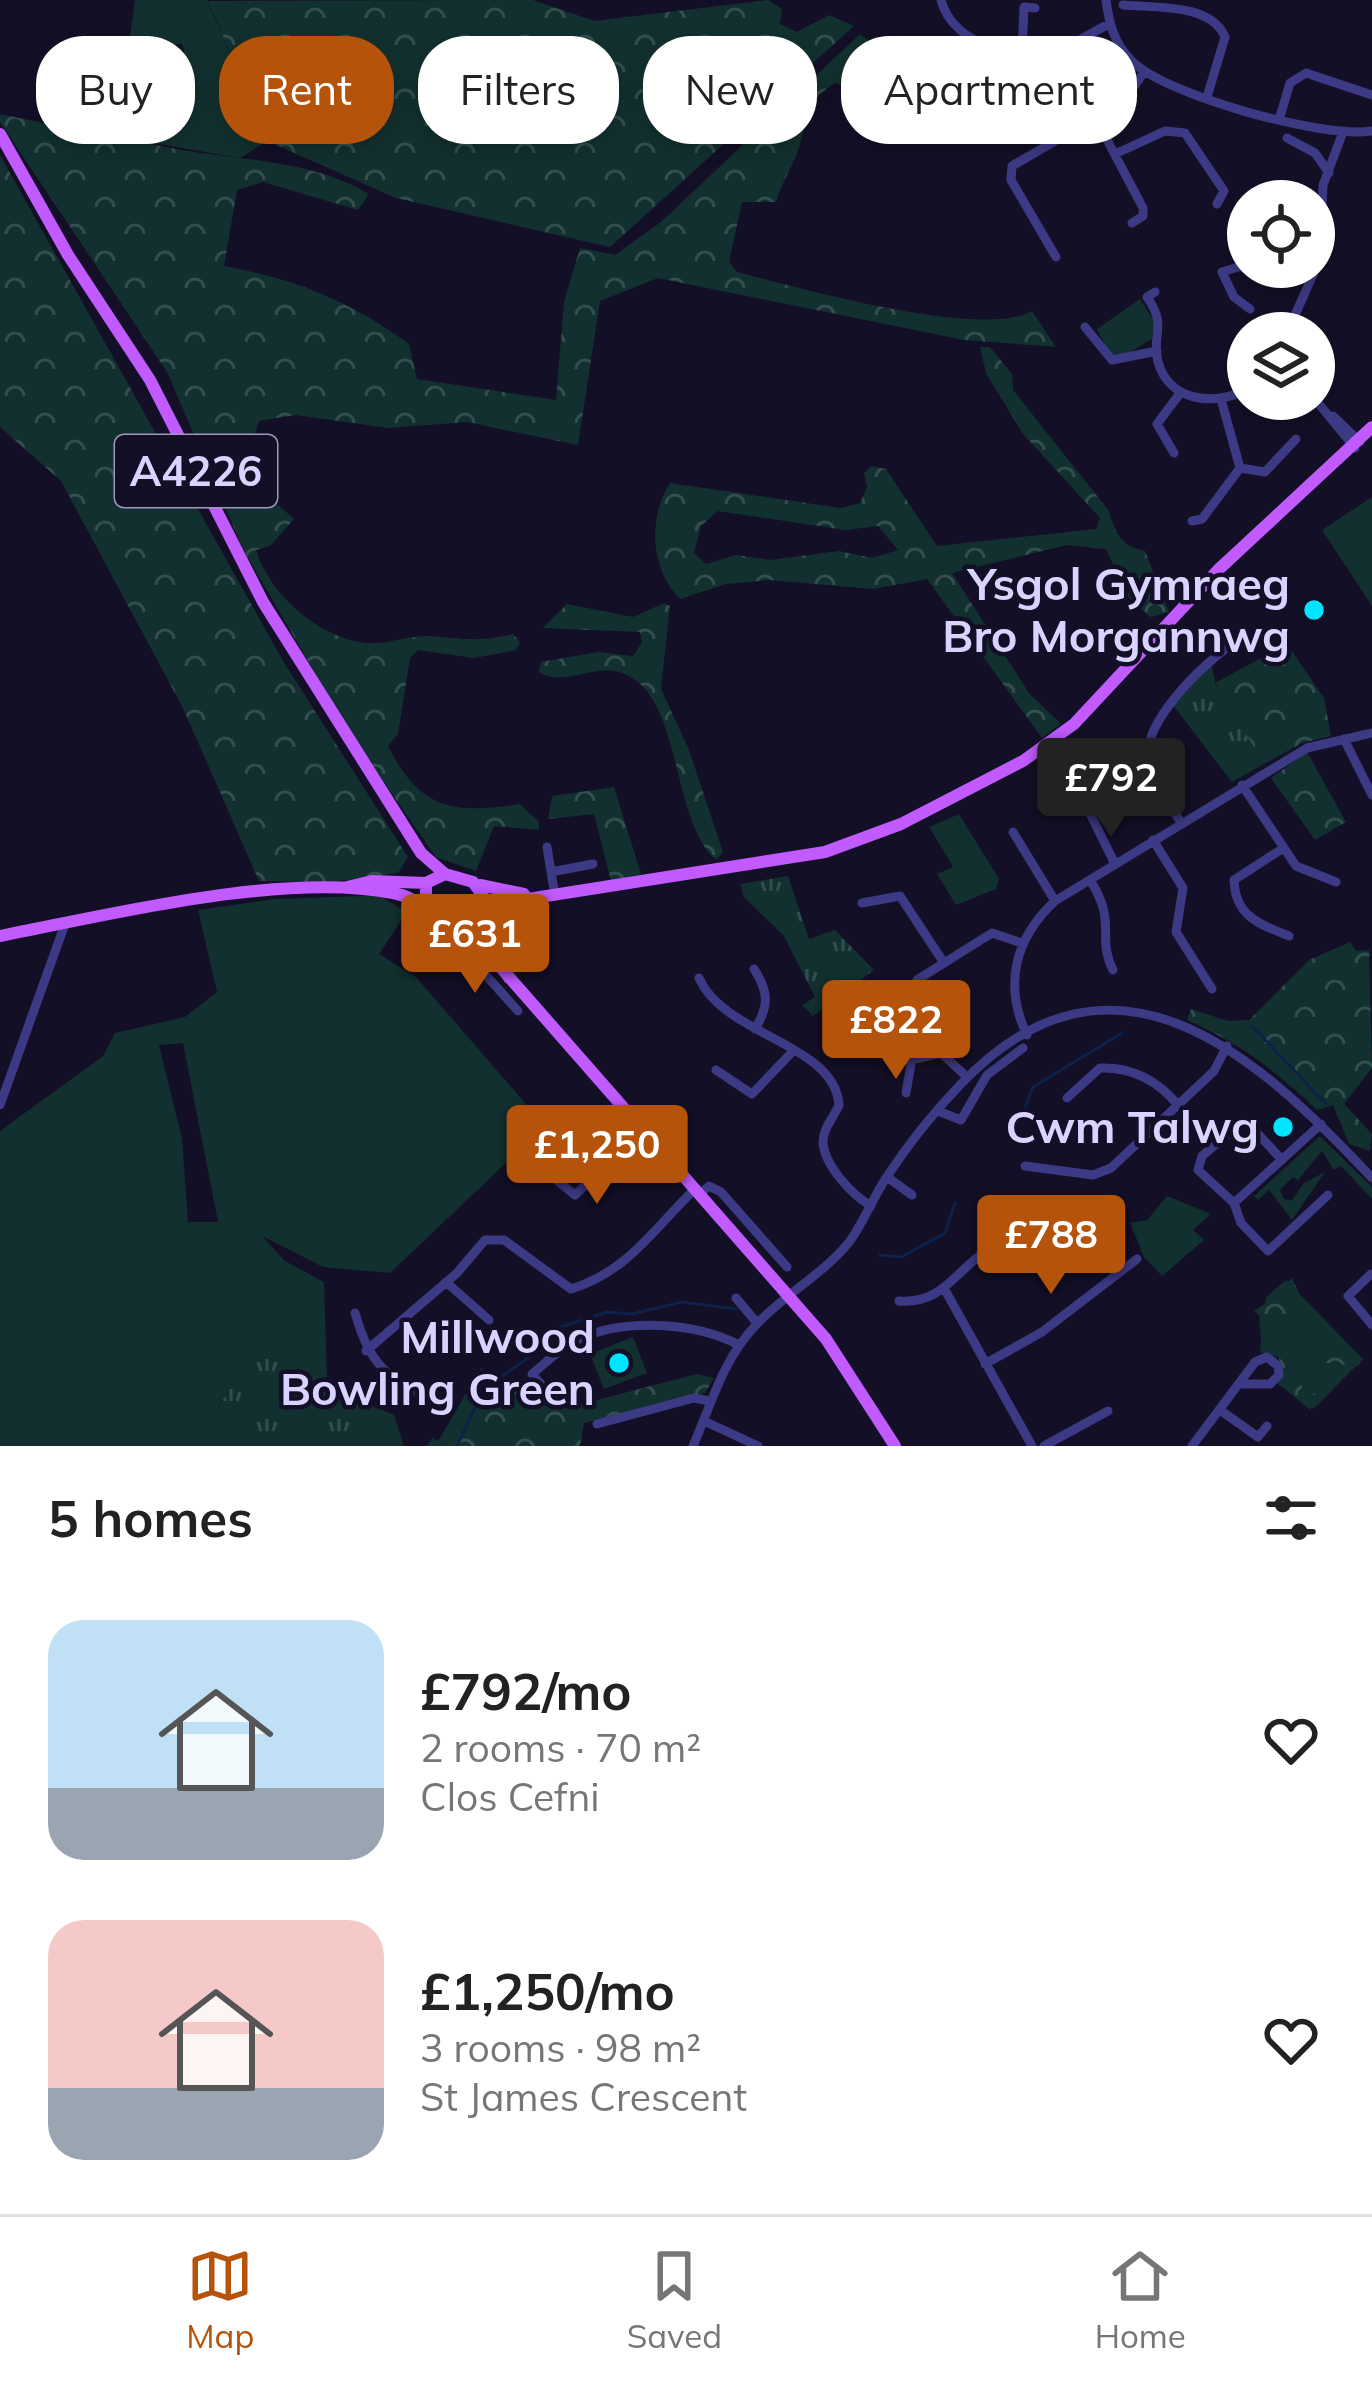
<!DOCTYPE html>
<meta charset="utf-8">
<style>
body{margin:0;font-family:Mulish,sans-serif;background:#f6f6f6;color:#222;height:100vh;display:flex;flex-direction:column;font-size:45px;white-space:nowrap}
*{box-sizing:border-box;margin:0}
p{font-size:39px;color:#767676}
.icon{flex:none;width:66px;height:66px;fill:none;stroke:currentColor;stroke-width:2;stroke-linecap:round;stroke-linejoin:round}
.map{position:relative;height:1446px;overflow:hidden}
.details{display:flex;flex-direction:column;background:#fff;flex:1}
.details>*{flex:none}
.top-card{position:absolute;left:36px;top:36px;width:1302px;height:108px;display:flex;gap:24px}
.buttons{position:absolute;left:1227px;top:180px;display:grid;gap:24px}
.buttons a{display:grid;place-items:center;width:108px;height:108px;border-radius:50%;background:#fff;box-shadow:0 6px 18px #0003;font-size:60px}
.price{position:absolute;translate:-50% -102px;padding:0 27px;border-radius:12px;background:#b45309;color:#fff;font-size:39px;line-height:78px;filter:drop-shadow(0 3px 6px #0008)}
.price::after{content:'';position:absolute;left:50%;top:72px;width:36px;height:27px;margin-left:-18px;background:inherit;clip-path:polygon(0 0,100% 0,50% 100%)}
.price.selected{background:#222;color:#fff}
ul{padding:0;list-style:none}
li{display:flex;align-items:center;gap:36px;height:300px;padding:0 48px}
li span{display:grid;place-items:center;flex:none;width:336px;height:240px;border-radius:36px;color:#555}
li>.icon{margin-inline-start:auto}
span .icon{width:144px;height:144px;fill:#fffc;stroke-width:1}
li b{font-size:51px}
h2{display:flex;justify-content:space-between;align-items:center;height:144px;padding:0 48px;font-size:51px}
.pill{padding:0 42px;border-radius:48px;background:#fff;box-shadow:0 6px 18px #0003;font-size:42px;line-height:108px}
.pill.selected{background:#b45309;color:#fff}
.dock{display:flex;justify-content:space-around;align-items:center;height:168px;border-top:3px solid #e0e0e0;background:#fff;font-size:33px;color:#767676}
.dock a{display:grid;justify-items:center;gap:6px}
.dock .selected{color:#b45309}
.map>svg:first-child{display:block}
</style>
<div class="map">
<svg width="1372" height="1446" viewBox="0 0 1372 1446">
<defs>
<pattern id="forest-crowns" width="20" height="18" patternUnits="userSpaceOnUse" patternTransform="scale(3)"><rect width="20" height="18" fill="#12302f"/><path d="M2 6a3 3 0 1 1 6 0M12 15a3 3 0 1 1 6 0" fill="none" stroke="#344d4e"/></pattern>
<pattern id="park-tufts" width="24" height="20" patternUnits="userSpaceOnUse" patternTransform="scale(3)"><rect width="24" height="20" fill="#12302f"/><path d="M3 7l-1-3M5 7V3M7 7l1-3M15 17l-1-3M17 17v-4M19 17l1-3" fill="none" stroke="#344d4e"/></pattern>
</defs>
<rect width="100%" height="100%" fill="#130f26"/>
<!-- grass -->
<path fill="#12302f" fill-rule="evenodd" d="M135,0H207L267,141L240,158L147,142L161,75L190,73L182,44L160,46L130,37Z
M1140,299L1154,321L1152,339L1123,356L1109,354L1097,329Z
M1372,497V606L1322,530Z
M959,814L999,879L996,889L956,905L937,874L953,867L929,827Z
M362,896H380L407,912L379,954L416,977L545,1126L390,1273L323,1267L262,1236L285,1261L324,1282L327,1378L250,1353L196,1446H0V1131L103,1056L115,1033L185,1017L217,992L198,910L275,899ZM183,1043L218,1222H188L182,1138L159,1045Z
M1320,1136L1372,1187V1199L1341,1166L1334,1170L1322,1151L1298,1180L1293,1177L1280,1190L1284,1199L1292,1200L1304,1183L1325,1172L1292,1220L1269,1190L1258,1200L1254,1196Z
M1167,1196L1211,1214L1193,1230L1204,1240L1162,1276L1144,1257L1130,1223L1147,1220Z
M1286,1280L1363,1359L1313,1409L1278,1384L1283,1359L1260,1352L1266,1297Z
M633,1337L647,1373L604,1389L590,1354Z"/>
<!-- forest -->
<path fill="url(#forest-crowns)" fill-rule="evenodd" d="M533,0L594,21L768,0L782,9L780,24L797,32L829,15L854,26L610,247L396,198L267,141L208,1Z
M860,34L905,67L906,75L863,90L835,83C795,109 811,121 796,156C789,172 781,185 776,202H742L729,262L737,272C797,287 982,340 1032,311L1056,347L964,340L658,278L600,301L578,445L467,422L388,428L295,415L259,421L251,445L253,496L277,504L294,519L270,546L256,550C270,595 318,637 365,643C386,645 408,635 430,636C460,639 482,642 513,634L520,642L516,650L474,658L418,650L410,658L398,734L388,746C421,811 454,814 520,804L539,822V830L494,826L476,871L436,857L353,738L244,551L167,372L0,122V114C60,126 121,139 182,150C246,161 311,160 369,194L358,210L263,182L237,190L224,266C296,279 350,301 409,344L417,379L556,400L564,302L580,248L615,255L661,222Z
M0,155L283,661L408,857L398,873L332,882L259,881L183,708L61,481L0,427Z
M980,347H990L1012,374L1013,390L1109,511C1115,534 1122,546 1145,551L1169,612L1150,617L1128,597L1106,549L1067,545L952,573L1029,693L1061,724L1042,738L927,579L873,589L769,580L726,584L680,599C650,570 648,516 670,483L841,508L860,503L867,487L864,473L871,466L886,469L937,546L1096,529L1100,518L1023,434L986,373ZM718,511L845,530L878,526L898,550L872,558L839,551L770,560L736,555L706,564L694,553L701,526Z
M664,603L670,606L661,689L689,750L723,852L716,860C672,822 682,704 629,676C597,659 566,689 539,672L541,662L598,652L633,656L642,642L640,632L543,628L567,604L633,617Z
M1287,644L1324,698L1331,736L1302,743L1264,764L1215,683Z
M1307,752L1346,822L1315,840L1271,778Z
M614,787L641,874L611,881L594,814L548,819L552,796Z
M1350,942L1356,951L1369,950L1372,1068L1344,1104L1372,1134L1370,1151L1349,1144L1333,1105L1317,1110C1277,1071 1239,1043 1187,1020L1191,1009L1228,1021L1249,1020L1309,960Z
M1292,1278L1301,1298L1326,1323L1303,1314L1286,1297L1287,1335L1268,1340L1289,1352L1358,1355L1362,1361L1358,1366L1296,1360L1289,1369L1295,1375L1292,1383L1301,1385L1307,1398L1325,1388L1332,1391L1318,1404L1312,1402L1310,1410L1278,1383L1282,1369L1278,1356L1262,1353L1259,1315L1254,1311L1284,1292L1283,1285Z
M481,1368L516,1392L552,1382L566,1408L697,1374L714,1378L705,1393L584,1423L580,1446H427L432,1438L438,1441Z"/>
<!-- park -->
<path fill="url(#park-tufts)" d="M1211,661L1215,683L1264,764L1232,782L1172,704Z
M788,876L809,939L835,930L874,970L813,1016L802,1005L815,997L784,936L744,897L740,884Z
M250,1353L327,1378L329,1388L394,1415L404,1446H196Z"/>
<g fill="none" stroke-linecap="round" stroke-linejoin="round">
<!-- stream -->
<path stroke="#0c2248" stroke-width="3" d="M1252,1026L1326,1104
M1023,1113L1033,1087L1122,1033
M880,1255L901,1257L945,1233L955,1203
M457,1446L484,1389L539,1350L551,1330L607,1312L632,1314L682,1302L736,1309"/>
<!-- minor -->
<path stroke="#3d3a85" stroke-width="9" d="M941,0C952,42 1011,61 1050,53C1071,48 1090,32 1110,24
M1106,0C1109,23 1114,43 1131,60C1163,95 1324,139 1372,131
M1123,5C1155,8 1211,3 1225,37L1207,97
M1022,53L1024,7L1035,8
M1095,117L1143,208V216L1132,223
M1279,120L1290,83L1306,73L1372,95
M1287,138L1315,153L1329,173
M1115,154L1165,131L1185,133L1224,191L1217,204
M1056,257L1011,180L1012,166L1125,100L1144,72
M1248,264L1222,272L1234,297L1250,309
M1155,292L1147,297C1168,327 1151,334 1158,362C1170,403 1216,406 1248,389
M1085,327L1112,360L1157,351
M1287,333L1320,259L1323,185L1343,132
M1314,398L1355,448
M1221,399L1240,468L1265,472L1296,439
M1333,416L1360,442
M1174,453L1157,424L1181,392
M1192,521L1202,519L1240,468
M1344,739L1372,795
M1242,785L1296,866L1336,882
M1077,787L1115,864
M1181,823C1170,804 1155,784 1149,764C1138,726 1203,663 1233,644
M1013,832L1055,901
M1153,840L1183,888L1176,932L1212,989
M547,847L555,896
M1282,849L1234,880C1235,916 1259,924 1289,936
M551,872L593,864
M1090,880C1118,923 1096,937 1113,970
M862,903L900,896L944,963L992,933L1022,943
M465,952L518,1011
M754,969C769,992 769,1006 755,1029
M699,978C724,1036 835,1043 839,1105C834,1117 823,1128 823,1142C824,1165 852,1195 871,1206
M917,980L944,963
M873,1022C902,1064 893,1065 941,1053L967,1077
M1027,1035C1003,985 1015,938 1055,901L1307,748L1372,733
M716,1070L752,1094L794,1050
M906,1093L911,1064
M1067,1098L1100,1068C1132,1067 1157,1080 1177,1104
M0,1105L65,924
M938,1111L961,1120L987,1075L1023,1048
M1244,1120L1202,1156L1198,1170L1234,1203L1241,1223L1268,1251L1328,1195
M1258,1134L1282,1160
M1025,1166L1093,1175L1111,1168L1214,1071L1227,1046
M543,1169L575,1195L644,1129
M887,1177L912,1195
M700,1194L709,1186L721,1192L787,1267
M1234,1203L1321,1124
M1371,1274L1348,1296L1372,1325
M446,1282L489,1320
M945,1290L1032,1446
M736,1298L757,1323
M899,1301C940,1304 952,1276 982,1254C1000,1240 1023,1230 1042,1219
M355,1313C371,1366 383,1373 430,1400
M366,1351L457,1273L485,1240H504L571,1289C629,1271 654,1228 695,1189
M985,1364L1042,1332L1137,1259
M541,1384L532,1374C547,1362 562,1346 579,1339C625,1318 695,1322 739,1345
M1220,1410L1258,1437L1267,1426
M704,1421L758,1446
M597,1424L694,1398L710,1401
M693,1446C712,1403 722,1361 755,1326C783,1295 824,1274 850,1241C864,1221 873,1198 886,1178C907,1146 933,1113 960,1085C1113,923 1258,1056 1372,1178
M1044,1446L1108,1411
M1192,1446L1255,1362L1267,1357L1278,1366L1279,1375L1270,1384H1242"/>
<!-- major -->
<path stroke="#c25bff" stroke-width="12" d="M0,134L68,255L150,380L263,602L421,853L445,874
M480,885L524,894
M347,887L372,881L426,883
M489,912L508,902L825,852L901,824L1023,761L1074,724L1218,570L1372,427
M488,918V939L509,978
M467,929L826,1339L895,1446
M0,936C113,914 281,872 393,893C422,898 438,922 467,929L483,923L490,906L473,882L445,874L426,883V907"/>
</g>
<!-- markers -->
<g fill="#00e5ff" stroke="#130f26" stroke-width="4.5">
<circle cx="1314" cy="610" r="12"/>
<circle cx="1283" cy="1127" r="12"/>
<circle cx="619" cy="1363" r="12"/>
</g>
<g text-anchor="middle" stroke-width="9" stroke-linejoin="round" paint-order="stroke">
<!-- shield labels -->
<rect fill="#130f26" stroke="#9e99be" stroke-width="3" x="115" y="435" width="162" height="72" rx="9"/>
<g font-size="42" font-weight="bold" fill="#d9d4ff">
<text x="196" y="486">A4226</text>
</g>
<!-- poi labels -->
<g font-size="45" font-weight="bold" fill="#d9d4ff" stroke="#130f26" text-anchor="end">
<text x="1290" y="600">Ysgol Gymraeg<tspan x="1290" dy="52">Bro Morgannwg</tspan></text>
<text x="1259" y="1143">Cwm Talwg</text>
<text x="595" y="1353">Millwood<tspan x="595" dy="52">Bowling Green</tspan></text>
</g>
</g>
</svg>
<div class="buttons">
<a><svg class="icon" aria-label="locate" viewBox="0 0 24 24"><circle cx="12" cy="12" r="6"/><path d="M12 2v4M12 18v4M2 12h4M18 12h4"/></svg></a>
<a><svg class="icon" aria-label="layers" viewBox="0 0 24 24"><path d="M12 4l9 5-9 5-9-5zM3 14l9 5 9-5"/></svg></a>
</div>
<b class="price selected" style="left:1111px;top:840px">£792</b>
<b class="price" style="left:475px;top:996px">£631</b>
<b class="price" style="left:896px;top:1082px">£822</b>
<b class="price" style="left:597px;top:1207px">£1,250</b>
<b class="price" style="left:1051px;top:1297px">£788</b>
<div class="top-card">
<a class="pill">Buy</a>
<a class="pill selected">Rent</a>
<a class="pill">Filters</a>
<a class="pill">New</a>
<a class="pill">Apartment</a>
</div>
</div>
<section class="details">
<h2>5 homes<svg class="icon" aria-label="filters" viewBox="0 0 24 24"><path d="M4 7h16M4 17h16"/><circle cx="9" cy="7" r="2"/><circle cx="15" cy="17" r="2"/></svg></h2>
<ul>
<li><span style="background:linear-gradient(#bfe0f5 70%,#9aa5b1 0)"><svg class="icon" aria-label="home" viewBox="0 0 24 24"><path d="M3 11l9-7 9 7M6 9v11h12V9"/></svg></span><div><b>£792/mo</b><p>2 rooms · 70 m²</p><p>Clos Cefni</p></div><svg class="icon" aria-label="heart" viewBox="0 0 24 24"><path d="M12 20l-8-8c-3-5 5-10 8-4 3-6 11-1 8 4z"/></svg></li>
<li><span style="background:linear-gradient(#f6c9c9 70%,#9aa5b1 0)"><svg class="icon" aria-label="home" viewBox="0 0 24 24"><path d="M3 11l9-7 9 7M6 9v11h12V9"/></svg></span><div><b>£1,250/mo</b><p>3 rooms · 98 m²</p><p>St James Crescent</p></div><svg class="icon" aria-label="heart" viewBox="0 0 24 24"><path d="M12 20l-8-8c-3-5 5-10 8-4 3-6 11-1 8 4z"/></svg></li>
</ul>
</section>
<nav class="dock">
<a class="selected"><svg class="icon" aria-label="map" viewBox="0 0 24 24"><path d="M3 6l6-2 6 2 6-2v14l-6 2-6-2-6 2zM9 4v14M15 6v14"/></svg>Map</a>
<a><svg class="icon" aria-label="saved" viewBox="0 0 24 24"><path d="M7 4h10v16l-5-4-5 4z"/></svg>Saved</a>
<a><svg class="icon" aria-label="home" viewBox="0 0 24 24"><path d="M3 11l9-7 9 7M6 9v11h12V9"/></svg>Home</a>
</nav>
